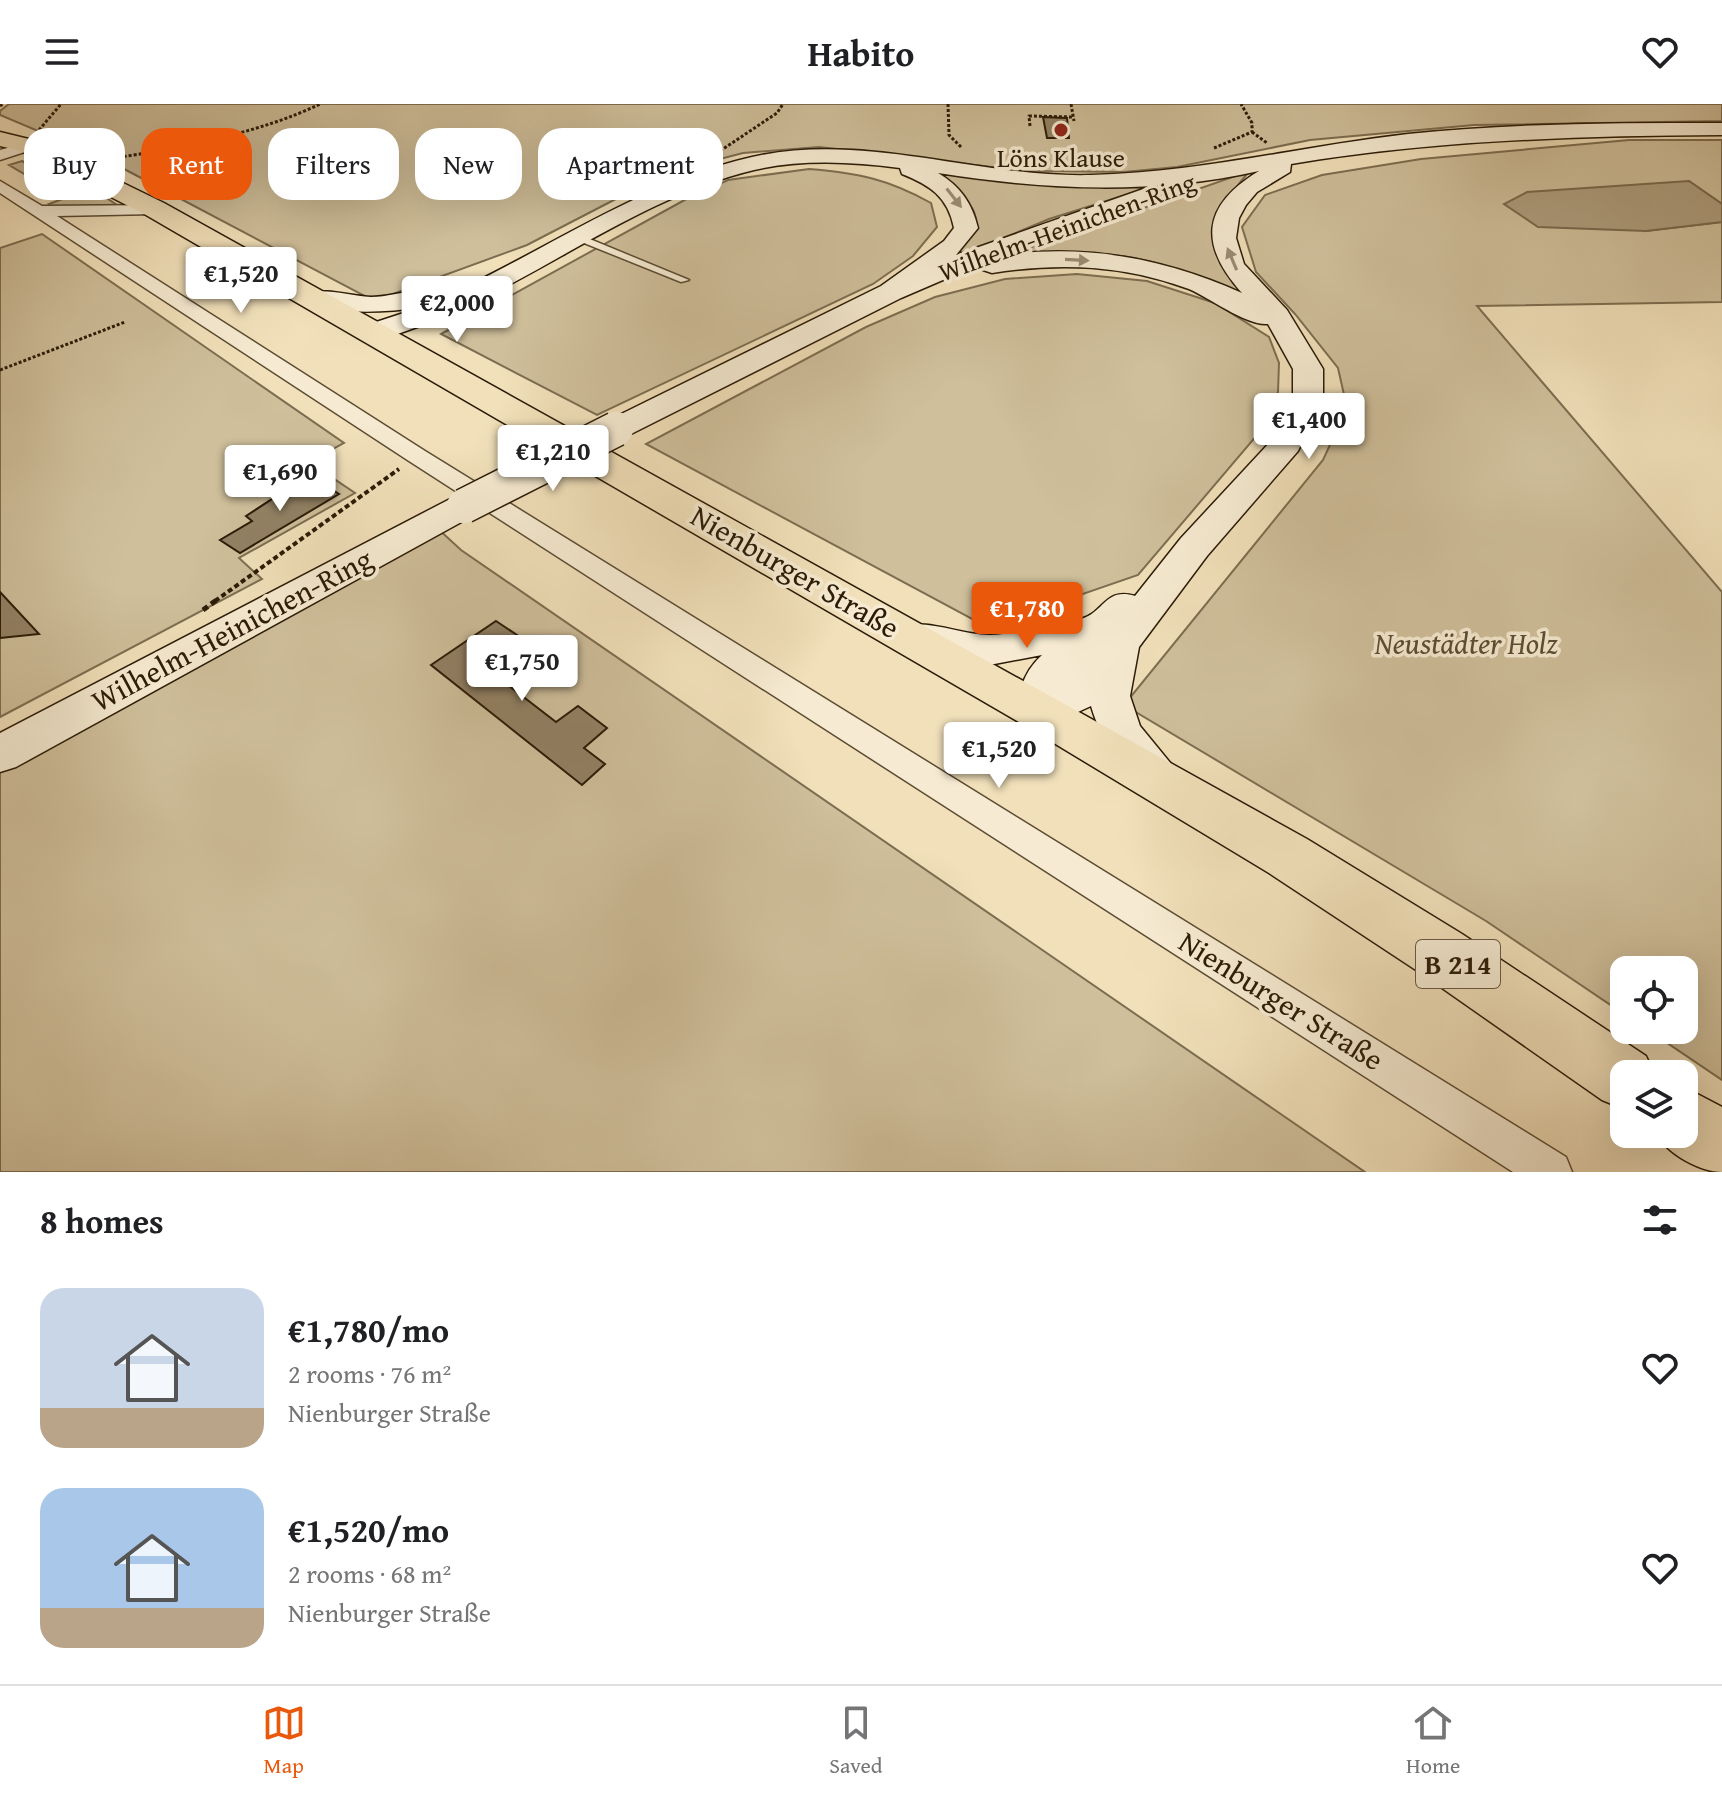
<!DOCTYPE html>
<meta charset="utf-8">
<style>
body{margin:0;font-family:"Gentium Book Plus",serif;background:#f6f6f6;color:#202124;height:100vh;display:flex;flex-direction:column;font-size:30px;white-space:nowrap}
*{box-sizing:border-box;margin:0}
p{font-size:26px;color:#757577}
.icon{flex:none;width:44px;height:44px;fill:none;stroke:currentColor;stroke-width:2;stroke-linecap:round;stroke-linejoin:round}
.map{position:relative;height:1068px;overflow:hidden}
.panel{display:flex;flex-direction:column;background:#fff;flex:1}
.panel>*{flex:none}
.hud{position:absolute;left:24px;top:24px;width:800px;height:72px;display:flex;gap:16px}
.controls{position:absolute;left:1610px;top:852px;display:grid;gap:16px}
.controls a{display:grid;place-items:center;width:88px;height:88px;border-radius:16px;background:#fff;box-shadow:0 8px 32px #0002;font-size:40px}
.price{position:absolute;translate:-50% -68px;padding:0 18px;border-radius:8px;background:#fff;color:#222;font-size:26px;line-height:52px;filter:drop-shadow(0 2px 4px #0008)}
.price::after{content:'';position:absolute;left:50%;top:48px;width:24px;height:18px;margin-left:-12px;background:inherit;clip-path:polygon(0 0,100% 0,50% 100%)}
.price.active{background:#ea580c;color:#fff}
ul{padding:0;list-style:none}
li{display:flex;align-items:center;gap:24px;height:200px;padding:0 40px}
li span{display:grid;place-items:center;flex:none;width:224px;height:160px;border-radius:24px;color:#555}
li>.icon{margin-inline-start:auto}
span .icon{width:96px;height:96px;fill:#fffc;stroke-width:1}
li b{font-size:34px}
h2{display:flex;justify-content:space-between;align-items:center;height:96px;padding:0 40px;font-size:34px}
.tag{padding:0 28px;border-radius:24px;background:#fff;box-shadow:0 8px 32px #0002;font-size:28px;line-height:72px}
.tag.active{background:#ea580c;color:#fff}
header{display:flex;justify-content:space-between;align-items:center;height:104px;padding:0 40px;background:#fff;font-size:36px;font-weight:700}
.tabs{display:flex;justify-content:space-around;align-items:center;height:112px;border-top:2px solid #e0e0e0;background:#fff;font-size:22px;color:#757577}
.tabs a{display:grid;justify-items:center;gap:4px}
.tabs .active{color:#ea580c}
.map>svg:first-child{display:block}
</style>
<header><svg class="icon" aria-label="menu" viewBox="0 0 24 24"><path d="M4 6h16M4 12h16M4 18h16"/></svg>Habito<svg class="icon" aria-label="heart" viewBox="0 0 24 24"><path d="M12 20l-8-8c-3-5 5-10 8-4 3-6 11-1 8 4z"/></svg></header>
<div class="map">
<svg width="1722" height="1068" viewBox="0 0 1722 1068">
<rect width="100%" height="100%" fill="#f1e0ba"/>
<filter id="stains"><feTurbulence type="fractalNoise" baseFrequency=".0025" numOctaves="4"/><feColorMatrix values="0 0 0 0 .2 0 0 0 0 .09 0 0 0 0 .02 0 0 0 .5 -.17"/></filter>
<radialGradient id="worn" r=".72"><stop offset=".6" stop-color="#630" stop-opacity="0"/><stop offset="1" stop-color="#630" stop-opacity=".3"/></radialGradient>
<!-- green -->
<path fill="#cfbf9b" stroke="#7d6d50" stroke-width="2" d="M9,0H1722V17L1474,21L1310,36L1177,63L1124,68L1026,67L819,43L743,49L666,69L527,141L374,197L109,57L0,11V7Z
M1629,36H1722V100L1689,77L1646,127L1722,118V198L1477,202L1722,488V976L1648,926H1684V866H1624V910L1486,817L1124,601L1323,356L1347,304L1338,264L1295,210L1256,168L1242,123L1265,91L1322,71L1421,55Z
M22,57L68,82C85,77 105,93 120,103H54L49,100L65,94L9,61Z
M809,65C858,69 888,75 931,99L937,123L913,152L873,180L597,311L441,230L690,93L728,76Z
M955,68L1173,76L1049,115L947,158C990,118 983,106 938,73Z
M1244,69L1247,70C1195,133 1207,144 1256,201C1165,151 1112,144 1009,151Z
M42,130L344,339L309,358L355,389L239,454L262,475L0,613V144Z
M1077,170L1147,177L1215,199L1269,233L1279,259L1278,288L1258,330L1138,471L987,523L646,340L866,223L935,193L1005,175Z
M436,423L461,446L1365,1068H0V664Z"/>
<!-- water -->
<path fill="#ae9d7d" stroke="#7a694d" stroke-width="2" d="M1689,77L1722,100V118L1646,127L1538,123L1504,100L1527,88Z"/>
<!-- building -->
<path fill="#928164" stroke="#2b1b06" stroke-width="2" d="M1043,13L1067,14L1069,34H1047Z
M309,371L339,390L240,449L220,436L252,417L246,412Z
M0,488L39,530L0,534Z
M496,517L526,537L486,564L556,618L578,602L607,624L584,644L605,660L582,681L431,561Z"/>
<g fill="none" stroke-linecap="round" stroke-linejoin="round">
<!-- lane casing -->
<g stroke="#5c4c33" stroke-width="3">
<path id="lane" d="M574,131H580L689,176L681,178L574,135Z"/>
</g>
<!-- street casing -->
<g stroke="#5c4c33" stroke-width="3">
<path id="street" d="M29,38L36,42L34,45L0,56V46Z
M0,77L42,102L161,101L163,105L161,109L155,110L57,112L425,347L1566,1053L1572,1068H1513L409,357L0,89Z"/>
</g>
<!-- secondary casing -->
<g stroke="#2b1b06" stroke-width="3">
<path id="secondary" d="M1722,19V31C1577,32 1434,36 1291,60L1290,68L1257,88L1246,101L1239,114L1236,134L1244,160L1287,206L1323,265V295L1298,347L1207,452L1139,543L1130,592L1140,622L1172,661L1179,675L1172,689C1166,690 1159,694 1154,693C1125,690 1098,626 1091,602L1041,625L1026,620C1013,596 1022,569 1042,551L989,561L898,545L892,534L898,523C928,514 959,531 990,531C1016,530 1055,521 1081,515C1104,509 1105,483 1135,492L1181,434L1272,336L1293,295V265L1268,220C1247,222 1210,194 1189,185C1124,161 1060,158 992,169L983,166L980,160L901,194L627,332L616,335L605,332L600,325L605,318L881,182L944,137L954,124C948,93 930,81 902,70L900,64C852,58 802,55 754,66C621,98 515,197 384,234L374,237L364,234L360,228L364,222L422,203C384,209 345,210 306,201L302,195L306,189C327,184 350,192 371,193C391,193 410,184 430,189L434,195L431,199C539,152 635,80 752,53C865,27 978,74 1091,71C1198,69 1302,42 1408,30C1512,19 1618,19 1722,19ZM1259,67C1201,102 1199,141 1242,189C1164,154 1084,139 999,152L1157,95L1161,90L1157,85L1149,83L956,151L978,124C972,99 960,82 938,69C1046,86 1153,91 1259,67Z
M464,391L476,394L481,402L476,410L16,663L0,668V629L452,394Z"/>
</g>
<!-- primary casing -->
<g stroke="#2b1b06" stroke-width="3">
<path id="primary" d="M0,28L37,37L164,99L1307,735L1462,830L1646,952L1654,970H1624V1005L1602,996L1422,870L1269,769L1024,621L146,111L21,47L0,42Z
M1684,983L1722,1003V1068C1701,1068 1666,1050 1658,1030H1684Z"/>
</g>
<!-- path-far2 -->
<path stroke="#2b1b06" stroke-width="3" stroke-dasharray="3 2" stroke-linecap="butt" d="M948,0L949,31L962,44
M1071,0L1074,17
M0,2L3,0
M1030,22L1029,12L1073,13
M39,26L61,0
M1252,28L1267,39
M89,44L113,54L116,61
M1214,44L1252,28V19L1241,0
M720,47L777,9L783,0
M114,54C177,45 263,28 320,0
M0,266L125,218"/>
<!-- path-far1 -->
<path stroke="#2b1b06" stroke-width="4" stroke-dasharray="5 3" stroke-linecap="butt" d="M215,497L399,365"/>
<!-- path -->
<path stroke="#2b1b06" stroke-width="5" stroke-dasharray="6 4" stroke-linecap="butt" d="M203,506L218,495"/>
<!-- lane -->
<use href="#lane" fill="#f6ebd2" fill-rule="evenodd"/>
<!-- street -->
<use href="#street" fill="#f6ebd2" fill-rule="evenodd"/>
<!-- secondary -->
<use href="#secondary" fill="#f6ebd2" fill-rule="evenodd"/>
<!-- primary -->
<use href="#primary" fill="#f1e0ba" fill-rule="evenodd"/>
<!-- secondary-bridge casing -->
<g stroke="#2b1b06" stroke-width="37" stroke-linecap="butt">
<path id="secondary-bridge" d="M464,402L616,325"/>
</g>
<!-- secondary-bridge -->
<use href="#secondary-bridge" stroke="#f6ebd2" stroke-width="34"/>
</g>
<!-- one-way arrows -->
<defs><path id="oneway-solid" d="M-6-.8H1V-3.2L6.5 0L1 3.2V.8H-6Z" transform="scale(2)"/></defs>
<g fill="#9b8d76">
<use href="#oneway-solid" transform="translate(954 94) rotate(52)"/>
<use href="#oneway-solid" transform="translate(1232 155) rotate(-113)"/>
<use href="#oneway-solid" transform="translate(1077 156) rotate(3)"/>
</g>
<!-- markers -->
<circle fill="#8f2418" stroke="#f6ebd2" stroke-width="3" cx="1061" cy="26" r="8"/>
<g text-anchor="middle" stroke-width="7" stroke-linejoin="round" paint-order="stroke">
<!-- far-poi labels -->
<g font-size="26" fill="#2b1b06" stroke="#f6ebd2">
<text x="1061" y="63">Löns Klause</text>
</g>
<!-- far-street labels -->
<g font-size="26" fill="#2b1b06" stroke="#f6ebd2">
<text transform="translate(1067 123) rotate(-20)" y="9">Wilhelm-Heinichen-Ring</text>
</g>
<!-- shield labels -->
<rect fill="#f6ebd2" stroke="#685943" stroke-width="2" x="1416" y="836" width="84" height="48" rx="6"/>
<g font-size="28" font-weight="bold" fill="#2b1b06">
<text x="1458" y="870">B 214</text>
</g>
<!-- street labels -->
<g font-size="30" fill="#2b1b06" stroke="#f6ebd2">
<text transform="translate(795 468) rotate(30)" y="10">Nienburger Straße</text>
<text transform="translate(232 526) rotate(-28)" y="10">Wilhelm-Heinichen-Ring</text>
<text transform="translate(1281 897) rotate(32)" y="10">Nienburger Straße</text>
</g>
<!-- park labels -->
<g font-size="30" font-style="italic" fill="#5c4c33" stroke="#f6ebd2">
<text x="1466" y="550">Neustädter Holz</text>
</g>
</g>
<rect width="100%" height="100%" filter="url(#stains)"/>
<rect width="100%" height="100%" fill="url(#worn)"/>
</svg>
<div class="controls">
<a><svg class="icon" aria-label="locate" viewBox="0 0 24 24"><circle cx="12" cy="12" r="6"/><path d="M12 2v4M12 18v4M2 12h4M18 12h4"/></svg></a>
<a><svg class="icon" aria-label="layers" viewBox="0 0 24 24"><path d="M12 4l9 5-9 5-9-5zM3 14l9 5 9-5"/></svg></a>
</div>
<b class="price" style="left:241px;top:211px">€1,520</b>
<b class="price" style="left:457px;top:240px">€2,000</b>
<b class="price" style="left:1309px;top:357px">€1,400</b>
<b class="price" style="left:553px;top:389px">€1,210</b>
<b class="price" style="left:280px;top:409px">€1,690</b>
<b class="price active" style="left:1027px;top:546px">€1,780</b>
<b class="price" style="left:522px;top:599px">€1,750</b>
<b class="price" style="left:999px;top:686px">€1,520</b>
<div class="hud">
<a class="tag">Buy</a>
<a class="tag active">Rent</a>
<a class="tag">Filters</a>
<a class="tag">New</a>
<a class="tag">Apartment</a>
</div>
</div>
<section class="panel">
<h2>8 homes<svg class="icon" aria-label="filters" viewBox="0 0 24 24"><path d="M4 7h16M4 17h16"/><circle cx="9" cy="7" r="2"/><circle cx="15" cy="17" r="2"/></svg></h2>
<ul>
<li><span style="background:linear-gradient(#c9d6e8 75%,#b9a48a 0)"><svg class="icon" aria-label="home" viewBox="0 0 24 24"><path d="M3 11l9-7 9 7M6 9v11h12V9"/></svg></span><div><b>€1,780/mo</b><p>2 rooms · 76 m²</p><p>Nienburger Straße</p></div><svg class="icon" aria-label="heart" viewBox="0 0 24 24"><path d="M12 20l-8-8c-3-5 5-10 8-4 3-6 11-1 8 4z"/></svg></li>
<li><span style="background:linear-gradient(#a9c7e8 75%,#b9a48a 0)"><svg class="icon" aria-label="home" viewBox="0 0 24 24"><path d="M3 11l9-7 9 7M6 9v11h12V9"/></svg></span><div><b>€1,520/mo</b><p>2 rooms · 68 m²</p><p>Nienburger Straße</p></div><svg class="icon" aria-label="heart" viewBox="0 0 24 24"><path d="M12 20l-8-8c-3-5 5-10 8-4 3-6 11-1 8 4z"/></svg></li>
</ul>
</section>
<nav class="tabs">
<a class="active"><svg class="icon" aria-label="map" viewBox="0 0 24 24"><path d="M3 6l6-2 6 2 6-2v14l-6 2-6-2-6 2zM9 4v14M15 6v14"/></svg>Map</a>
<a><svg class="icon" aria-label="saved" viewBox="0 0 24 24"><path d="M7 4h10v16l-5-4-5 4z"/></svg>Saved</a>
<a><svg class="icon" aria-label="home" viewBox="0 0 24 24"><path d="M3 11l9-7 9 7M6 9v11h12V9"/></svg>Home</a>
</nav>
